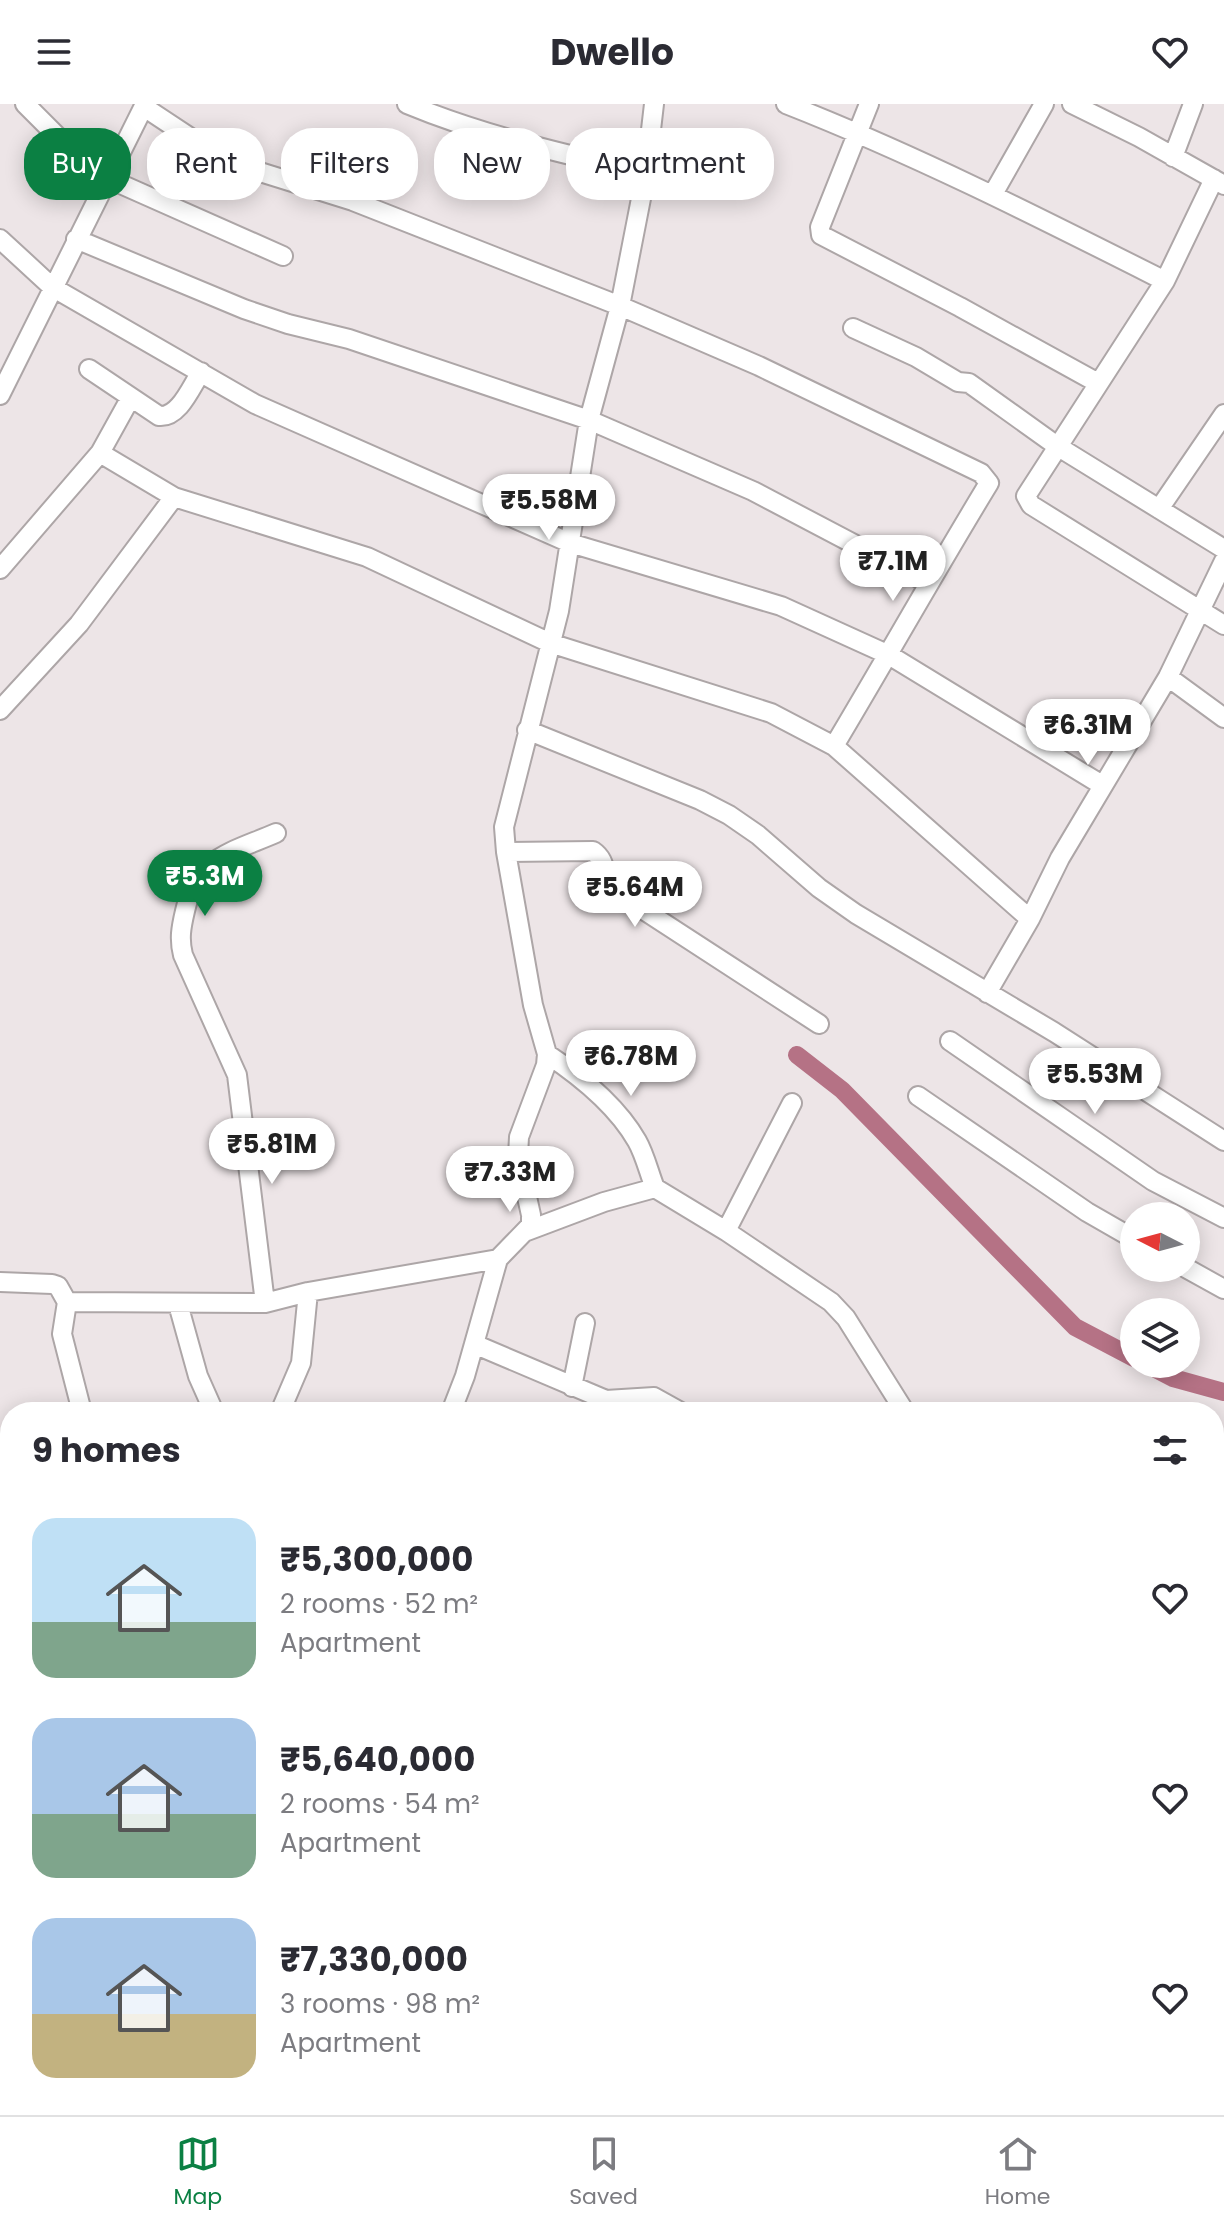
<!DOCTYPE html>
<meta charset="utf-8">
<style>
body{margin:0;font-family:Poppins,sans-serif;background:#f7f7f7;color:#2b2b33;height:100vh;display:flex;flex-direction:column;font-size:30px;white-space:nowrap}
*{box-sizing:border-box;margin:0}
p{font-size:26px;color:#7c7c81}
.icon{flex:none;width:44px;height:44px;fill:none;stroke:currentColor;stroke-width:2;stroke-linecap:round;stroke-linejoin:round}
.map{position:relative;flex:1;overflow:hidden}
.panel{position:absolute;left:0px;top:1298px;width:1224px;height:714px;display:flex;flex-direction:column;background:#fff;border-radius:32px 32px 0 0;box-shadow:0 4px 20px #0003}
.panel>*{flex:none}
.guide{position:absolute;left:24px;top:24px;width:800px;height:72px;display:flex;gap:16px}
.needle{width:52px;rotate:276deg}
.controls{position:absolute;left:1120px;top:1098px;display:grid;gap:16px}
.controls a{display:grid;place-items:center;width:80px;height:80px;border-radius:50%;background:#fff;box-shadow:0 4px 20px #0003;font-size:40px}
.price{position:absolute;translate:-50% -68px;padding:0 18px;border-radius:28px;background:#fff;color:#222;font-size:26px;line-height:52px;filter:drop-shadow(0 2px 4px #0008)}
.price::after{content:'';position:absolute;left:50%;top:48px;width:24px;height:18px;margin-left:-12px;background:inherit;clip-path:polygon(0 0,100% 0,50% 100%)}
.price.selected{background:#0b8043;color:#fff}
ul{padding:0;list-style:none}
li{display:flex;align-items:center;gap:24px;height:200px;padding:0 32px}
li span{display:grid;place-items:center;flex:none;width:224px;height:160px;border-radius:24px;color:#555}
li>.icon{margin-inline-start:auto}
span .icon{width:96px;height:96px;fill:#fffc;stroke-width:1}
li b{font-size:34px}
h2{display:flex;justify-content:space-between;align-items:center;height:96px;padding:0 32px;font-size:34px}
.tag{padding:0 28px;border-radius:32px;background:#fff;box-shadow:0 4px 20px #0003;font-size:28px;line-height:72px}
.tag.selected{background:#0b8043;color:#fff}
header{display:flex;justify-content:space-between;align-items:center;height:104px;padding:0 32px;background:#fff;font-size:36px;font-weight:700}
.tab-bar{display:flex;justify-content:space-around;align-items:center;height:112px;border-top:2px solid #e1e1e2;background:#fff;font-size:22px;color:#7c7c81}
.tab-bar a{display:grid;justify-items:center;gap:4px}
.tab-bar .selected{color:#0b8043}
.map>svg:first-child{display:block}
</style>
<header><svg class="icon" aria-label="menu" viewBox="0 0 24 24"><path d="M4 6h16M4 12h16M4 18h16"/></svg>Dwello<svg class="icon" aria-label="heart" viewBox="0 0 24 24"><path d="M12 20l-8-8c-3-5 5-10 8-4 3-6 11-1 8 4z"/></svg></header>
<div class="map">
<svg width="1224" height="2011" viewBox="0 0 1224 2011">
<rect width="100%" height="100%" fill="#ede5e7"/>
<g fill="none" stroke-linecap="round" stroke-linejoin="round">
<!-- canal -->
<path stroke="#b57285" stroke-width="18" d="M797,951L842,986L1075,1223L1134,1254
M1146,1260L1173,1274L1224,1288"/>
<!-- street casing -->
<g stroke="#ada6a7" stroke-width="22">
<path id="street" d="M25,0L82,57L107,74L283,152
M407,0C484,32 565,50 646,69
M786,0C916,51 1040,114 1165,177
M869,0L820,123L821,131L960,203L1098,279
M1072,0L1139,33L1224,81
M144,3L215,50L260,68L353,97L620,202L759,262L981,369L989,379C936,466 886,555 834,642
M1173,53L1193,0
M1214,75L1165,177L1026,392L1031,401L1224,521
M993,90L1044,0
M0,135L52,183L255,300L570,439L781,502L889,551L1102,681
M76,135L244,205L288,220L349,235L589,316L753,387L928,479
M853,224L916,253L958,278L969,279L1057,342L1224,445
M89,265L159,312C179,314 191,283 201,268
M0,291L145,0
M100,349L174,393L367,453L550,539L771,609L834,642L1030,815
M1159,405L1224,310
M0,465L100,349L131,293
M1168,573L1224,614
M0,606L79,520L174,393
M527,626L700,696L729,711L758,731L819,784L856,810L1054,928L1224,1037
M506,748L593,747C609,758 601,774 616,788L819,920
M987,889L1030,815L1060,754L1168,573L1224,457
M950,937L1153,1077L1224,1114
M547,950C580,972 617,1002 637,1037C645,1051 649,1069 655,1084
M918,992L1087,1108L1134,1135
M527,1127L604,1098L655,1084L726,1127L831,1198L846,1214L905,1308
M726,1127L792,999
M1186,1164L1224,1185
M0,1178L52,1180L58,1182L67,1198L265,1199L308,1188L498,1155
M67,1198L62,1230L82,1308
M265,1199L237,971L183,851C179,835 181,824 185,807C197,753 230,749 276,729
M178,1200L198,1272L214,1308
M474,1240L606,1296L654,1293L681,1308
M572,1283L585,1219
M280,1308L301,1259L308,1188
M451,1308L465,1272L498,1155L531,1121V1111L518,1052L519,1033L546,961L547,950L533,901L506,748L504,723L559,507L589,316L620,202L646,69L654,0
M0,1396L10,1402
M1214,1631L1224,1614
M1214,1643L1224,1649
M0,1677L10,1687
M0,1797L10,1780
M0,1834L10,1838
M0,1886L10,1893
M372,2002L375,2011
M809,2002L817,2011
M335,2011L339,2002"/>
</g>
<!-- highway casing -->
<g stroke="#ada6a7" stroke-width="38">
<path id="highway" d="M1214,1455L1224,1437
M885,2011L890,2002"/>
</g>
<!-- street -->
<use href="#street" stroke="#fff" stroke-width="18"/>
<!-- highway -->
<use href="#highway" stroke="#fff" stroke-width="34"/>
</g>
</svg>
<div class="controls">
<a><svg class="needle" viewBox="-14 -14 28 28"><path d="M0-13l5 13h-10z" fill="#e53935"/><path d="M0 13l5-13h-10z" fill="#7c7c81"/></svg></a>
<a><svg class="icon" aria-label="layers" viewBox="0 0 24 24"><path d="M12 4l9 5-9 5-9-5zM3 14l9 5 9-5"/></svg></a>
</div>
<b class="price" style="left:549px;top:438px">₹5.58M</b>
<b class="price" style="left:893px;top:499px">₹7.1M</b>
<b class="price" style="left:1088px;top:663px">₹6.31M</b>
<b class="price selected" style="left:205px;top:814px">₹5.3M</b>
<b class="price" style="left:635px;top:825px">₹5.64M</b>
<b class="price" style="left:631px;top:994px">₹6.78M</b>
<b class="price" style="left:1095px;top:1012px">₹5.53M</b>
<b class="price" style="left:272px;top:1082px">₹5.81M</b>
<b class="price" style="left:510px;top:1110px">₹7.33M</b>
<div class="guide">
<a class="tag selected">Buy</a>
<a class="tag">Rent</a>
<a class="tag">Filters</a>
<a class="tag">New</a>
<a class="tag">Apartment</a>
</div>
<section class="panel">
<h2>9 homes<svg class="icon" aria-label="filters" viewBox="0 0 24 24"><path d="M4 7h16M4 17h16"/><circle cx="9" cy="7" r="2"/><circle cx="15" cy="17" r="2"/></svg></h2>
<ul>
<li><span style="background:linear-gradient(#bfe0f5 65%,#7fa58c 0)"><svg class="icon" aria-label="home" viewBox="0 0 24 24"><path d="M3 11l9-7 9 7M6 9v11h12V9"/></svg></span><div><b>₹5,300,000</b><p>2 rooms · 52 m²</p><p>Apartment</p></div><svg class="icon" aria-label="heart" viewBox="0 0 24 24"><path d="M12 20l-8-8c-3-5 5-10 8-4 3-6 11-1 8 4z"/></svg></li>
<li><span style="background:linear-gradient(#a9c7e8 60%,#7fa58c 0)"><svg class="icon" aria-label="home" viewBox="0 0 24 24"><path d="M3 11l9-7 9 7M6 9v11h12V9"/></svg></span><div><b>₹5,640,000</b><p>2 rooms · 54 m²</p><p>Apartment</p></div><svg class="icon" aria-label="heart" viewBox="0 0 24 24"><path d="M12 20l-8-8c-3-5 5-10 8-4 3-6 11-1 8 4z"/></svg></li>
<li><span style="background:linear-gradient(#a9c7e8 60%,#c2b280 0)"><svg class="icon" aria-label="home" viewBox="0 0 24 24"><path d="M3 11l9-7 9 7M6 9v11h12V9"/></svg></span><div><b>₹7,330,000</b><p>3 rooms · 98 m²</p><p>Apartment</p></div><svg class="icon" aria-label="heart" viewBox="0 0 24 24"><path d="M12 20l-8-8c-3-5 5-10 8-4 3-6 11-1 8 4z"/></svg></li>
</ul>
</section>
</div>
<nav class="tab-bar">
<a class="selected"><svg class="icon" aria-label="map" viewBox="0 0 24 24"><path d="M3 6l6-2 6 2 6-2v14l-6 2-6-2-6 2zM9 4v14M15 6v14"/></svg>Map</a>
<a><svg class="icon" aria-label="saved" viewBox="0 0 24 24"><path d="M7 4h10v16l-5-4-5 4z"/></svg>Saved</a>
<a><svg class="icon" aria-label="home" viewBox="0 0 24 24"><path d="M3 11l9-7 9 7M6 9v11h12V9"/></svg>Home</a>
</nav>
